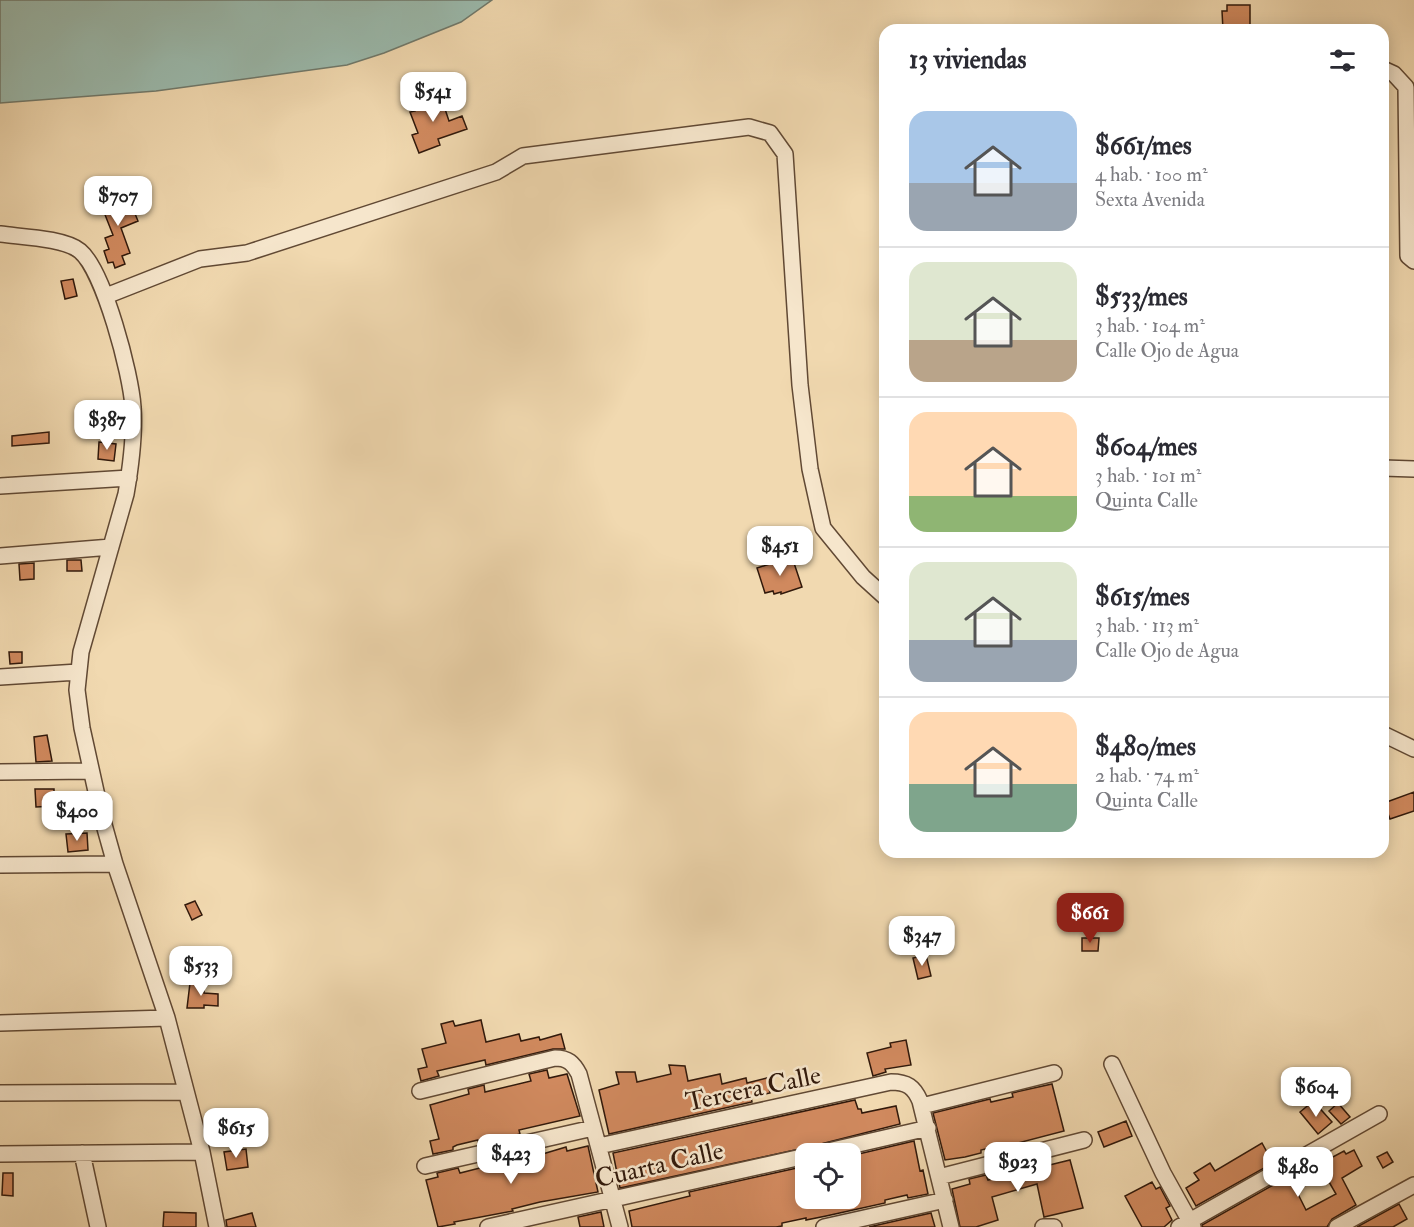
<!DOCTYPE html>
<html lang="es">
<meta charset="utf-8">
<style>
body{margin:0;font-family:"IM FELL Double Pica",serif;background:#f2f2f3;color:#2b2b33;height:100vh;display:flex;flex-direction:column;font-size:22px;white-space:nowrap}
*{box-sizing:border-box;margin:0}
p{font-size:20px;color:#7c7c81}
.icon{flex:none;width:33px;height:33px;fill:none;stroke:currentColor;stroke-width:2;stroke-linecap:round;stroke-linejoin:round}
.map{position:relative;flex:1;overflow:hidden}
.details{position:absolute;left:879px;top:24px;width:510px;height:834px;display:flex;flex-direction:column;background:#fff;border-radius:18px;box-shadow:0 3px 15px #0003}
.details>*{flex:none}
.buttons{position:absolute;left:795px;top:1143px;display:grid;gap:12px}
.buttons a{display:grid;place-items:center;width:66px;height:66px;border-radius:12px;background:#fff;box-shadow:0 3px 15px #0003;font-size:30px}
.price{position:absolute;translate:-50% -51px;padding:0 14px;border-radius:12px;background:#fff;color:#222;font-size:20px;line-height:39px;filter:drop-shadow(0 2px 3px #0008)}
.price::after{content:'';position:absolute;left:50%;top:36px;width:18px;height:14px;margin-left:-9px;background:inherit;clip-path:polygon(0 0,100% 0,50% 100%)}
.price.on{background:#8f2418;color:#fff}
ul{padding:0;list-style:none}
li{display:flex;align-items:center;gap:18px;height:150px;padding:0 30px}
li+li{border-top:2px solid #e1e1e2}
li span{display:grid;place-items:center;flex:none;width:168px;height:120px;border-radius:18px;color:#555}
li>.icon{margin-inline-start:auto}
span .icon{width:72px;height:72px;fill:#fffc;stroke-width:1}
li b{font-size:26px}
h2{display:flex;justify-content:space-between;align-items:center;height:72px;padding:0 30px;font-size:26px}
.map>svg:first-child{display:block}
</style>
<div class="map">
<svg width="1414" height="1227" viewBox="0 0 1414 1227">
<rect width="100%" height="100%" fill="#f1d9b0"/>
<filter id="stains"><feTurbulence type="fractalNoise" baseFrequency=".00333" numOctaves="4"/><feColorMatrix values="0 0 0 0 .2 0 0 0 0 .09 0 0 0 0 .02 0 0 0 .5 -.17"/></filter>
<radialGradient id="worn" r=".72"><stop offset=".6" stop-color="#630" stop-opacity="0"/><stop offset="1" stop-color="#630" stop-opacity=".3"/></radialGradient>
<!-- water -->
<path fill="#9bbaad" stroke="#717a6c" stroke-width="1.5" d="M0,0H492L461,22L384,53L347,65L156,91L0,103Z"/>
<!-- building -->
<path fill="#d0895e" stroke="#31190b" stroke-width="1.5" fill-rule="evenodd" d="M1227,5H1250V30H1223L1222,11H1227Z
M432,93L436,105L443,103L449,121L462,116L467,129L438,139L440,145L419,153L412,135L418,133L410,112L415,111L414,108L417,107L415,100Z
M124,192L127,199H129L138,221L121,228L130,253L122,256L125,264L115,268L113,262L108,263L104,251L109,249L105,238L113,235L100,202Z
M73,279L77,296L65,299L61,281Z
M49,432V443L12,446V436Z
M99,442L116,444L114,461L98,459Z
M792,557L802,587L781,594V592L774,594L773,591L765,593L757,568Z
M67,560H81L82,571H67Z
M34,563V579L20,580L19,564Z
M9,652H22V663L10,664Z
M47,735L52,761L36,762L34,737Z
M35,789H54V806L36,807Z
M1414,792V811L1390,819L1384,803Z
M74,796L75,814L59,816L58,797Z
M87,833L88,850L68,852L66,834Z
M195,901L202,915L192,920L185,905Z
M1082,938H1099L1098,951H1082Z
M926,955L931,976L918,979L913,958Z
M190,983H201V990L204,991V993L218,994V1006L204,1005V1008H187Z
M481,1020L486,1042L519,1034L521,1041L539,1037L540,1040L561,1034L565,1049H553L486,1065L485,1060L437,1071L439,1076L421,1081L418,1069L427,1067L422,1049L446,1043L441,1024L453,1021L455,1026Z
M906,1040L911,1065L885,1069L886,1072L873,1076L867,1053L891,1047L890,1043Z
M669,1065L685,1066L688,1081L720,1074L722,1084L746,1078L747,1083L767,1078L770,1093L751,1097L752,1102L609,1134L599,1090L619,1084L616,1072H635L637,1082L671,1074Z
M547,1070L549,1078L567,1074L580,1116L519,1130L520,1134L479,1144L478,1140L457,1145L453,1147V1150L433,1154L430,1141L439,1139L430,1105L469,1094L468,1089L484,1085L485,1092L531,1081L529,1074Z
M1052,1084L1064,1131L1006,1146L1005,1144L981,1150V1153L965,1157L945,1160L933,1113L990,1099L991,1102L1013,1097L1012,1093Z
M855,1100L858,1109H861L862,1113L896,1106L900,1124L809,1147L620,1188L613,1153Z
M1311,1103H1315L1332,1122L1318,1134L1300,1112Z
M1338,1103L1350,1117L1341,1124L1329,1111Z
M1126,1121L1132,1136L1104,1147L1098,1132Z
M914,1141L920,1171L923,1170L928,1194L908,1198L907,1195L885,1200V1203L826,1216L806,1220V1218L782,1223V1226L776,1227H632L629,1211L690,1196L689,1192L806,1166V1198H850V1156Z
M1262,1143L1273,1163L1196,1206L1186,1188L1199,1180L1194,1173L1210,1163L1215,1171Z
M588,1146L598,1192L540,1202L512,1209L513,1211L454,1222L455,1224L438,1227L426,1180L438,1177L437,1173L458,1168L460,1173L484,1167V1163L525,1153L526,1159L566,1147L567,1151Z
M246,1149L248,1167L227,1170L224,1152Z
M1354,1150L1362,1166L1342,1178L1356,1205L1332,1219L1327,1227H1203L1202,1225L1316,1161L1318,1165L1344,1151L1346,1154ZM1325,1175L1336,1194L1306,1210L1296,1190Z
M1387,1152L1393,1162L1383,1168L1377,1157Z
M1070,1160L1083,1208L1044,1217L1037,1184L992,1197L998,1220L976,1227H960L952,1189L970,1184L969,1179L986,1175L988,1180Z
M3,1173H13V1196L2,1195Z
M1152,1182L1156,1189L1160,1187L1170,1206L1166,1208L1172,1220L1164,1227H1142L1125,1196Z
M1399,1204L1407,1219L1393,1227H1357Z
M164,1212L196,1213V1227H163Z
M601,1212L604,1227H580L578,1217Z
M252,1213L256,1227H227L226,1220Z
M931,1213L935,1227H869Z"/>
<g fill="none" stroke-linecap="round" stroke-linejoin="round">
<!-- minor casing -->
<g stroke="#614934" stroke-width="18">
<path id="minor" d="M1383,69L1394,74L1406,87L1408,256L1414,261
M0,234C21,237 64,238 80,251C104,271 131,374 133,407C135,436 131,465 126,494L81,652L77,690L82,728L101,814L115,864L167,1018L202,1152L217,1227
M106,296L200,259L247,253L496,172L523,156L749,127L770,133L785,154L800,385L810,469L823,528L863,577L885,597
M1383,468L1414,469
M0,486L129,478
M0,556L111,547
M0,677L78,672
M1383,734L1414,749
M0,772L91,771
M0,865L115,864
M0,1023L167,1018
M1112,1064L1163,1173L1193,1227
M420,1091L555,1058C568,1058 573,1063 579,1074L620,1227
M0,1093L186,1092
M922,1106L1054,1073
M599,1146L891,1082C907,1082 914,1087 920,1101L951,1227
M82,1153L98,1227
M0,1154L202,1152
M815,1154L928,1128
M425,1166L593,1128
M939,1177L1084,1140
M488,1227L806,1156
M824,1227L945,1200
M1043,1227H1054
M1179,1227L1379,1114
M1337,1227L1414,1185"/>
</g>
<!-- minor -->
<use href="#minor" stroke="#f6e6cc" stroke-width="15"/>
</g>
<g text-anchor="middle" stroke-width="5" stroke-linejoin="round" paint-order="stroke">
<!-- street labels -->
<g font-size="26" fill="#31190b" stroke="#f6e6cc">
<text transform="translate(753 1088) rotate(-12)" y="9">Tercera Calle</text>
<text transform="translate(659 1164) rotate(-13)" y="9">Cuarta Calle</text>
</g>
</g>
<rect width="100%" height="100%" filter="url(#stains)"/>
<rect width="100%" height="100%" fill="url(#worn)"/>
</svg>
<div class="buttons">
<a><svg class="icon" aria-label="locate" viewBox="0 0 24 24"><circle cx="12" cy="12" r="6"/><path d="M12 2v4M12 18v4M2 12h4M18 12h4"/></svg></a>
</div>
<b class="price" style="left:433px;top:123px">$541</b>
<b class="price" style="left:118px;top:227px">$707</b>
<b class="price" style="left:107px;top:451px">$387</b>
<b class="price" style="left:780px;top:577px">$451</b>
<b class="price" style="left:77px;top:842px">$400</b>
<b class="price on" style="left:1090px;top:944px">$661</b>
<b class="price" style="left:922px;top:967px">$347</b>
<b class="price" style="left:201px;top:997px">$533</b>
<b class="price" style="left:1316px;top:1118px">$604</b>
<b class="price" style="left:236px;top:1159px">$615</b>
<b class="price" style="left:511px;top:1185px">$423</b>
<b class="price" style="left:1018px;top:1193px">$923</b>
<b class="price" style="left:1298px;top:1198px">$480</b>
<section class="details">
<h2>13 viviendas<svg class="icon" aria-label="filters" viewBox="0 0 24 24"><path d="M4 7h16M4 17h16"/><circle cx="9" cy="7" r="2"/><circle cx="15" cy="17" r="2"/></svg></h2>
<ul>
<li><span style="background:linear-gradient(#a9c7e8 60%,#9aa5b1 0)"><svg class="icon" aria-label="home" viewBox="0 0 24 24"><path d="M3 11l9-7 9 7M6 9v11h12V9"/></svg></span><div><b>$661/mes</b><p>4 hab. · 100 m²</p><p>Sexta Avenida</p></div></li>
<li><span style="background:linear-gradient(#dfe7d0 65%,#b9a48a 0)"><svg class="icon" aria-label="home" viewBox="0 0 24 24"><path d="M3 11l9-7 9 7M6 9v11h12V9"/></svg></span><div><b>$533/mes</b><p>3 hab. · 104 m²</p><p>Calle Ojo de Agua</p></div></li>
<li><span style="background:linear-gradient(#ffd9b3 70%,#8fb573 0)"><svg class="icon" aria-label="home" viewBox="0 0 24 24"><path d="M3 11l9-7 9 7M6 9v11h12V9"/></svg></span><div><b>$604/mes</b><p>3 hab. · 101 m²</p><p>Quinta Calle</p></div></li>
<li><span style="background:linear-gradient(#dfe7d0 65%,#9aa5b1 0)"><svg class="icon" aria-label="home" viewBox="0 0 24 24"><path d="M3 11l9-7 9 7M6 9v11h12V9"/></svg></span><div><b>$615/mes</b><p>3 hab. · 113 m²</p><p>Calle Ojo de Agua</p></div></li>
<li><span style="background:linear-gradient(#ffd9b3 60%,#7fa58c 0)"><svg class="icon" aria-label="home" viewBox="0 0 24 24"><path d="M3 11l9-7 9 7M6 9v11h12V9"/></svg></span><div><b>$480/mes</b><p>2 hab. · 74 m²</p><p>Quinta Calle</p></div></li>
</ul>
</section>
</div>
